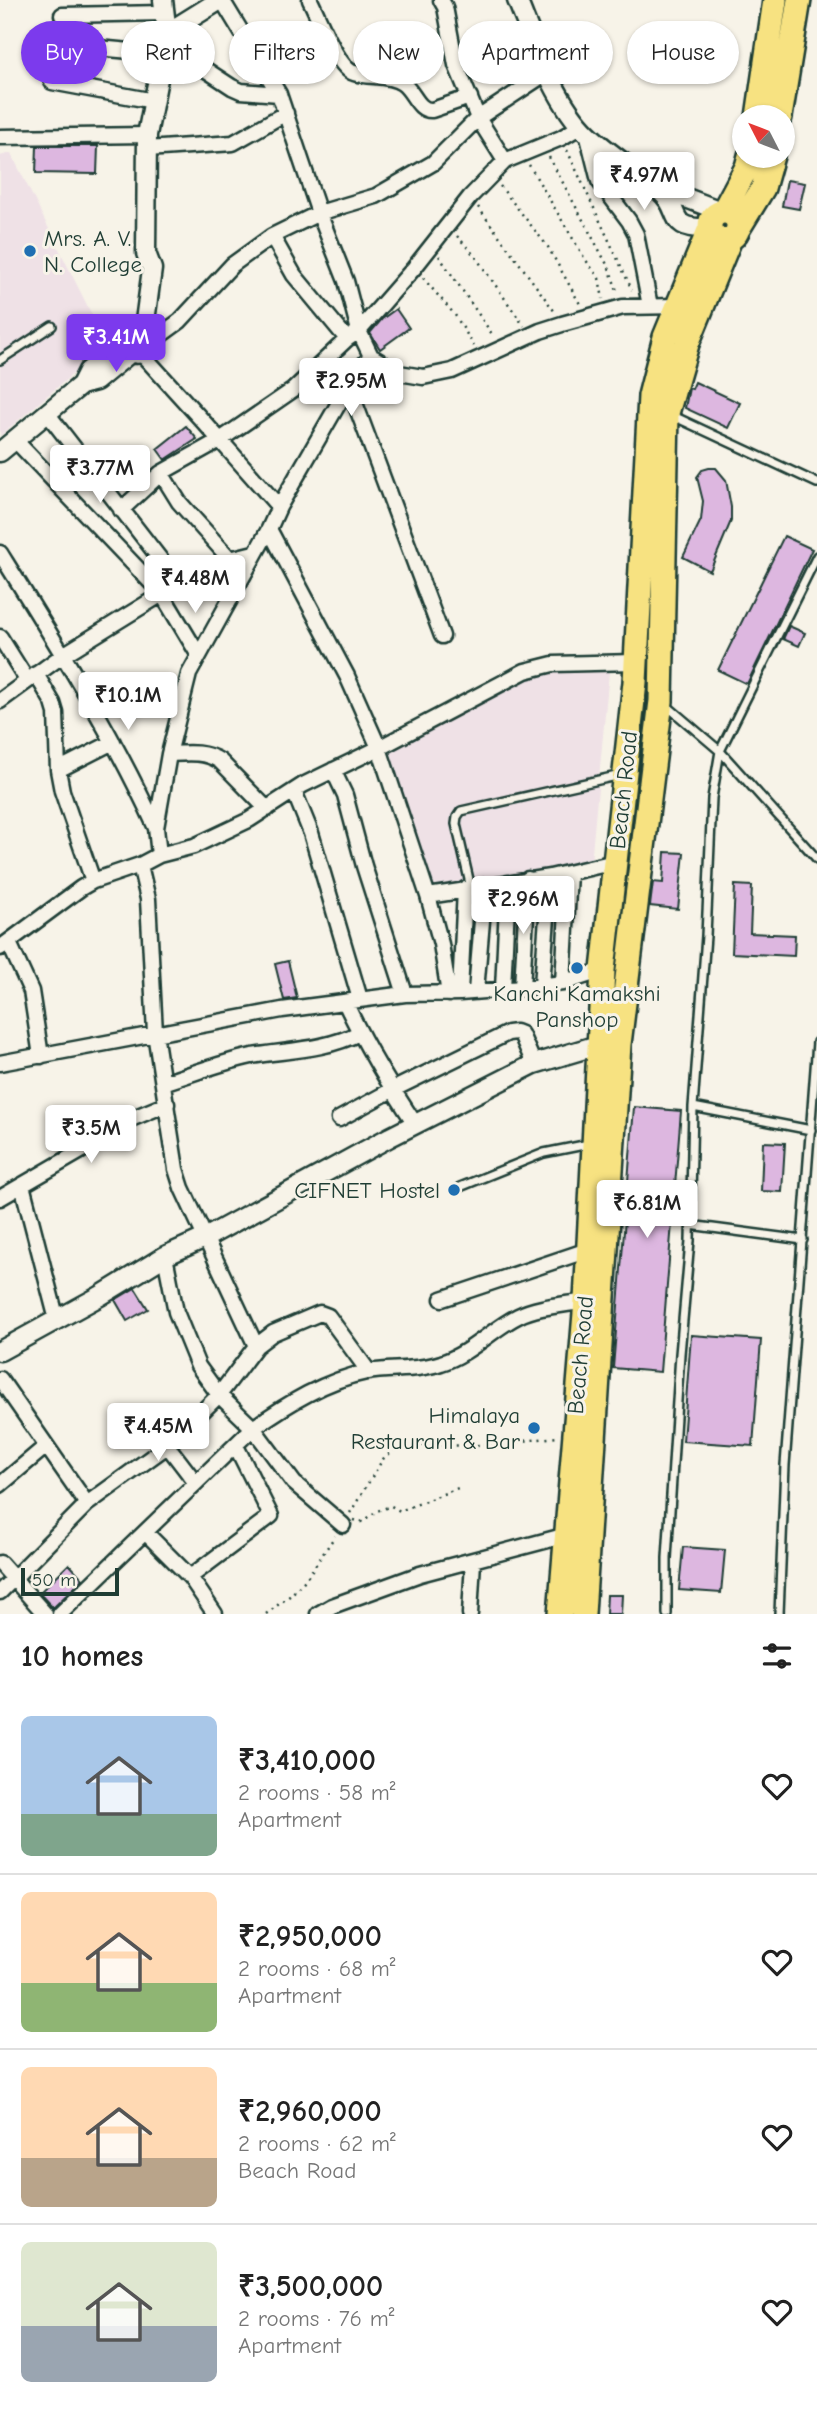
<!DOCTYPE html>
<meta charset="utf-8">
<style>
body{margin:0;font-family:"Comic Neue",sans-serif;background:#f2f2f2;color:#222;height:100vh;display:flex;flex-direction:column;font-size:26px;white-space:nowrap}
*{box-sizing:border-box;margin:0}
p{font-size:23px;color:#767676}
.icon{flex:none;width:38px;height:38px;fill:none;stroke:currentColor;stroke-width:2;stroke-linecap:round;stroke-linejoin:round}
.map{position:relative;height:1614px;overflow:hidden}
.side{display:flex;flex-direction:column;background:#fff;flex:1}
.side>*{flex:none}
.guide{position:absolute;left:21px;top:21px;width:775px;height:63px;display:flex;gap:14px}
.needle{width:46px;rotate:312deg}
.controls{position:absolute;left:732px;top:105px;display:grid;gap:14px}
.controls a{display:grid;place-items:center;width:63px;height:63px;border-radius:50%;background:#fff;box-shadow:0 2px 5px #0004;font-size:35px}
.scale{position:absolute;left:21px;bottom:18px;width:98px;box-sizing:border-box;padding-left:7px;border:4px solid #1f3d34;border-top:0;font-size:19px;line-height:24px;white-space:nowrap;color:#1f3d34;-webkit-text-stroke:5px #f7f3e8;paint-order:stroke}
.price{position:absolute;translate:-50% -60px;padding:0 16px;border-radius:7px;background:#fff;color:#222;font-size:23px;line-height:46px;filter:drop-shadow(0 2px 4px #0008)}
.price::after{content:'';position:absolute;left:50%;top:42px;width:21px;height:16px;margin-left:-10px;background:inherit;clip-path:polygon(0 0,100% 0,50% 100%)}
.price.on{background:#7c3aed;color:#fff}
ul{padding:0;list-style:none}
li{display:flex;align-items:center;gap:21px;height:175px;padding:0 21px}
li+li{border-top:2px solid #e0e0e0}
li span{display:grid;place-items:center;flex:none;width:196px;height:140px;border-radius:10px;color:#555}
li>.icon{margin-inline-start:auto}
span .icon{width:84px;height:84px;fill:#fffc;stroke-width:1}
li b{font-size:30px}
h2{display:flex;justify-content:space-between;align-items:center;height:84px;padding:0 21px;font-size:30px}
.chip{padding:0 24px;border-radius:32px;background:#fff;box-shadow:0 2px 5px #0004;font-size:24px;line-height:63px}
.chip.on{background:#7c3aed;color:#fff}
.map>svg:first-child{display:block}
</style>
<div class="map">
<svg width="817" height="1614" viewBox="0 0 817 1614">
<rect width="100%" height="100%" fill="#f7f3e8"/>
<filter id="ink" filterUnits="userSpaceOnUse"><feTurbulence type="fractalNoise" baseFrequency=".0143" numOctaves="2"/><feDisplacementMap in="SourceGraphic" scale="14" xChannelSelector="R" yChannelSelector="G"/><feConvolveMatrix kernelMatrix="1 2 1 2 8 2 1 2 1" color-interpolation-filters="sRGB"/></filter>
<g filter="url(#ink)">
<!-- built -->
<path fill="#efe1e6" d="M11,153L107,345L0,436V156Z
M537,672H609L591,863L434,888L386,752Z"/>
<!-- building -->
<path fill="#ddb7e0" stroke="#1f3d34" stroke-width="2" d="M37,146H98L97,174L36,173Z
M787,180L805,183L799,209L782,206Z
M396,309L409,328L380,349L370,333L382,319Z
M695,382L740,403L728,428L685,408L689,388L692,389Z
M186,426L197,439L165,460L157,449Z
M709,468H716L726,480L731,507V521L710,571L683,557L701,520L703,501L697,477L702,470Z
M784,536L812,549L747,684L718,670Z
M789,626L805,633L799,646L783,639Z
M665,852L684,853L678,909L650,906L653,882L663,883Z
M735,885L752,886L750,933L795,935L794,956L732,953Z
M288,961L297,998L284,1000L275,964Z
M634,1107L681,1111L660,1372L613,1368Z
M763,1142L785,1143L782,1192L761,1191Z
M135,1288L148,1309L127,1321L115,1300Z
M691,1335L761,1340L753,1446L683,1441Z
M683,1547L725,1550L721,1593L679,1590Z
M69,1564L83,1579L53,1608L39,1593Z
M607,1595H622L621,1614H606Z"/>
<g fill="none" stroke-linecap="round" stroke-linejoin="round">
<!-- service casing -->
<g stroke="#1f3d34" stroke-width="12">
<path id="service" d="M0,360L52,326
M671,415L817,483
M666,705L720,751L817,859
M471,888L456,824L457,817L461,811L621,775
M693,1107L811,1130
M460,1187L544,1153L589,1144
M690,1225L803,1240
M667,1614V1558L680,1354L690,1241L693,1107L706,936L712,798L720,751L817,556
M779,1614L785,1465L817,1042"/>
</g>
<!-- minor casing -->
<g stroke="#1f3d34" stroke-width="19">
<path id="minor" d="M222,0L279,94L319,213L346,281L359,331L347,339L293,390L220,440L279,507
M310,0C319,17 337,68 354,73C369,78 389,74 402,83C414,91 417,111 432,110L470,97
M441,0L445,7L456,65L478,118L505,161
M62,15L164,13
M165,43L232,87L241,91L279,94
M54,44L163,54
M52,82L154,101
M587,133L599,181L629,221L636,234L650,306
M0,137L147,135
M147,149L233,143L286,113
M272,236L294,275L347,339
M147,345L180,321L232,265L272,236L319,213L376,196L433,163L478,118L548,72
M141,353L220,440L161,473L179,502L230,559
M371,356L359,331L414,268L470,197L505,161L561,138L581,126
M349,387L442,636
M47,413L181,586
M14,439L162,594L198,654
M121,510L161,473
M0,553C56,643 112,732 156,828
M0,637L27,680
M36,674L53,703L56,713L58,770L62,791L93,881
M0,701L63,655L162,594L230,559L254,553
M169,754C188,753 204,751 220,761L267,809
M58,770L113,742
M333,770L345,795L364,866L405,994
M294,791L311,833L360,999
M159,855L156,828L169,754L189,674L269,529
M140,865L159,855L194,846L249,820L303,785L379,748L525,671L553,664L635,662
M428,896L550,877L615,862
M9,943L31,991L41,1056
M0,948L81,888L93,881L140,865L148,899L155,1033L176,1169L182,1188L256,1346L219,1395L167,1446L87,1504L0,1592
M563,983L569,873
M542,985L550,877
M522,988L528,879
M503,989L508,883
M476,991L485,886
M460,993L465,889
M449,994L441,944L428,896L379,748L347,676L269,529L279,507L355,375L371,356L399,373L423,377L452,371L540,331L562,324L623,307L679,306
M345,1002C365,1045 389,1085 416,1125
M0,1063L282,1010L405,994L460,993L522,988L563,983L603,970
M163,1083C192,1074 222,1062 252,1056C288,1050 326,1050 359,1033
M339,1119L392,1090L508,1033L516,1032L521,1034L534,1064
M22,1185L57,1320
M0,1198L81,1151L121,1123L167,1104
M165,1256L176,1312L198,1366L219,1395L253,1428L294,1483L343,1525
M442,1299L588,1250
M256,1346L273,1333L320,1313L328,1316L369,1372
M0,1379L87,1504
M141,1421L157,1432L196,1483
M0,1485L45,1447
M145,1532L190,1577L215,1614
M0,1563L45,1614
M190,1577L271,1516L236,1446
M60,1614L253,1428C287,1404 326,1380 367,1372C391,1368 418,1371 441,1363C470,1354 492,1329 518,1316C538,1306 564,1305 586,1301
M318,1614L332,1606L420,1574L567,1535
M470,1614L473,1561"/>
</g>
<!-- tertiary casing -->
<g stroke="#1f3d34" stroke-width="23">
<path id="tertiary" d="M517,0C534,41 555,103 588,134C610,155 637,171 660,191C684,211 664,230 710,228
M167,33L220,0
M664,193L689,199L723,212
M143,336L152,269L146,253L147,135L167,33L163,0
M81,385L88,371L121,347
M0,452L81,385L96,381L131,352C138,356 145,353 147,345L143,336L136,334L127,339L126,346L131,352
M0,1351L100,1296L165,1256L207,1237L390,1137L534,1064L598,1045L610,1044"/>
</g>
<!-- primary casing -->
<g stroke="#1f3d34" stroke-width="28">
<path id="primary" d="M758,117L775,0
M780,117L799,0
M723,212L747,167L750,156
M710 226a14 14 0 1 1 28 0a14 14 0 1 1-28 0Z
M738,229L763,188L772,156
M560,1614L586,1301L603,970L635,682L650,396L665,337L710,228
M583,1614L619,1044L661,701L667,413L687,344L730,239"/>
</g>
<!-- path -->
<path stroke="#1f3d34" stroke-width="2.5" stroke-dasharray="2 5" stroke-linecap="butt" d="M567,150L632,290
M549,157L610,270L618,294
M529,165L585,259L599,278L603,299
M500,186L548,247L580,304
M478,207L555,312
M457,236L475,256L524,326
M439,256L494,337
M423,278L455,315L474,346
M350,1513L383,1459L395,1449L410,1446L487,1445L558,1437
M354,1520L361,1522L377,1511L391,1506L400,1511L458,1488
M266,1614L291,1595L306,1579L335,1536"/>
<!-- service -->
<use href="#service" stroke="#f7f3e8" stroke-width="7"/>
<!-- minor -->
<use href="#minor" stroke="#f7f3e8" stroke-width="14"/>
<!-- tertiary -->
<use href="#tertiary" stroke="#f7f3e8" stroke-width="18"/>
<!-- primary -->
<use href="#primary" stroke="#f7e281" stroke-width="23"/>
</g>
</g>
<!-- markers -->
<g fill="#1f6fb2" stroke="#f7f3e8" stroke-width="2.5">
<circle cx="30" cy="251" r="7"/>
<circle cx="577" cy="968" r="7"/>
<circle cx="454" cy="1190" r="7"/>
<circle cx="534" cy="1428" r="7"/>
</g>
<g text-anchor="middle" stroke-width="6" stroke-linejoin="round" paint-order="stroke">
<!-- poi labels -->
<g font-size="23" fill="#1f3d34" stroke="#f7f3e8" text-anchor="end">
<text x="44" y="246" text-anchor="start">Mrs. A. V.<tspan x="44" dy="26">N. College</tspan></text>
<text x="577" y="1001" text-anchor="middle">Kanchi Kamakshi<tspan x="577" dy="26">Panshop</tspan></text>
<text x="440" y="1198">CIFNET Hostel</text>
<text x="520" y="1423">Himalaya<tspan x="520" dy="26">Restaurant &amp; Bar</tspan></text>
</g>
<!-- street labels -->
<g font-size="23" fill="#1f3d34" stroke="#f7f3e8">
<text transform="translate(623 790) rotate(-84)" y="8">Beach Road</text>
<text transform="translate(580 1355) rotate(-85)" y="8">Beach Road</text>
</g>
</g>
</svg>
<div class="controls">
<a><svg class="needle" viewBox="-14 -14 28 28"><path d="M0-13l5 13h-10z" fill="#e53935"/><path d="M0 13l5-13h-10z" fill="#767676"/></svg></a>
</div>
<div class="scale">50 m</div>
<b class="price" style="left:644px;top:212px">₹4.97M</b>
<b class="price on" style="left:116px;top:374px">₹3.41M</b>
<b class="price" style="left:351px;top:418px">₹2.95M</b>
<b class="price" style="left:100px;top:505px">₹3.77M</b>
<b class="price" style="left:195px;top:615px">₹4.48M</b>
<b class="price" style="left:128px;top:732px">₹10.1M</b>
<b class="price" style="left:523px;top:936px">₹2.96M</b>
<b class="price" style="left:91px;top:1165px">₹3.5M</b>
<b class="price" style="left:647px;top:1240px">₹6.81M</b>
<b class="price" style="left:158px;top:1463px">₹4.45M</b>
<div class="guide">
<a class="chip on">Buy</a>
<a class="chip">Rent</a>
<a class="chip">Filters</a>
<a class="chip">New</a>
<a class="chip">Apartment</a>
<a class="chip">House</a>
</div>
</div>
<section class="side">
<h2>10 homes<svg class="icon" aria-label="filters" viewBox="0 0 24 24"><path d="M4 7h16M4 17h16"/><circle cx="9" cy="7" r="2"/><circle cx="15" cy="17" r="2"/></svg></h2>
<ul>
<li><span style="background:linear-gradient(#a9c7e8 70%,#7fa58c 0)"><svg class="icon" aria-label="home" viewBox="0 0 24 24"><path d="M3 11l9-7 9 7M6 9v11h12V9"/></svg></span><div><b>₹3,410,000</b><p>2 rooms · 58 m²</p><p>Apartment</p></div><svg class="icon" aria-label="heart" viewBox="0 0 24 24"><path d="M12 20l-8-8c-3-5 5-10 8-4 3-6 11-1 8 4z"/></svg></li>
<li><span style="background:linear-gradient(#ffd9b3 65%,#8fb573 0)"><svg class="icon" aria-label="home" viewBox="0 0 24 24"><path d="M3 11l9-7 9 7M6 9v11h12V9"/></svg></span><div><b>₹2,950,000</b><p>2 rooms · 68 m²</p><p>Apartment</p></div><svg class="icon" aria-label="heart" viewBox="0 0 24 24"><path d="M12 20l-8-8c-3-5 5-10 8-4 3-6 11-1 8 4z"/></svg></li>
<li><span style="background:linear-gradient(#ffd9b3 65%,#b9a48a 0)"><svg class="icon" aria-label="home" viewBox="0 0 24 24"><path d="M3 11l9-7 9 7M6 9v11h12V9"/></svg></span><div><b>₹2,960,000</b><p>2 rooms · 62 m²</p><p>Beach Road</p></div><svg class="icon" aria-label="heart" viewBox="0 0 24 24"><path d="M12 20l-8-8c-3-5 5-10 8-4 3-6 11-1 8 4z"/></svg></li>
<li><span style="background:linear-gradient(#dfe7d0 60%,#9aa5b1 0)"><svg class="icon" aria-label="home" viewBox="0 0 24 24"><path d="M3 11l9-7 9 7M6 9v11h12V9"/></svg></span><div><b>₹3,500,000</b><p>2 rooms · 76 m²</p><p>Apartment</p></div><svg class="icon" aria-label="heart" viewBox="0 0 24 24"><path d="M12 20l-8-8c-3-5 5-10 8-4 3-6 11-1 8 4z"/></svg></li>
</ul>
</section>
